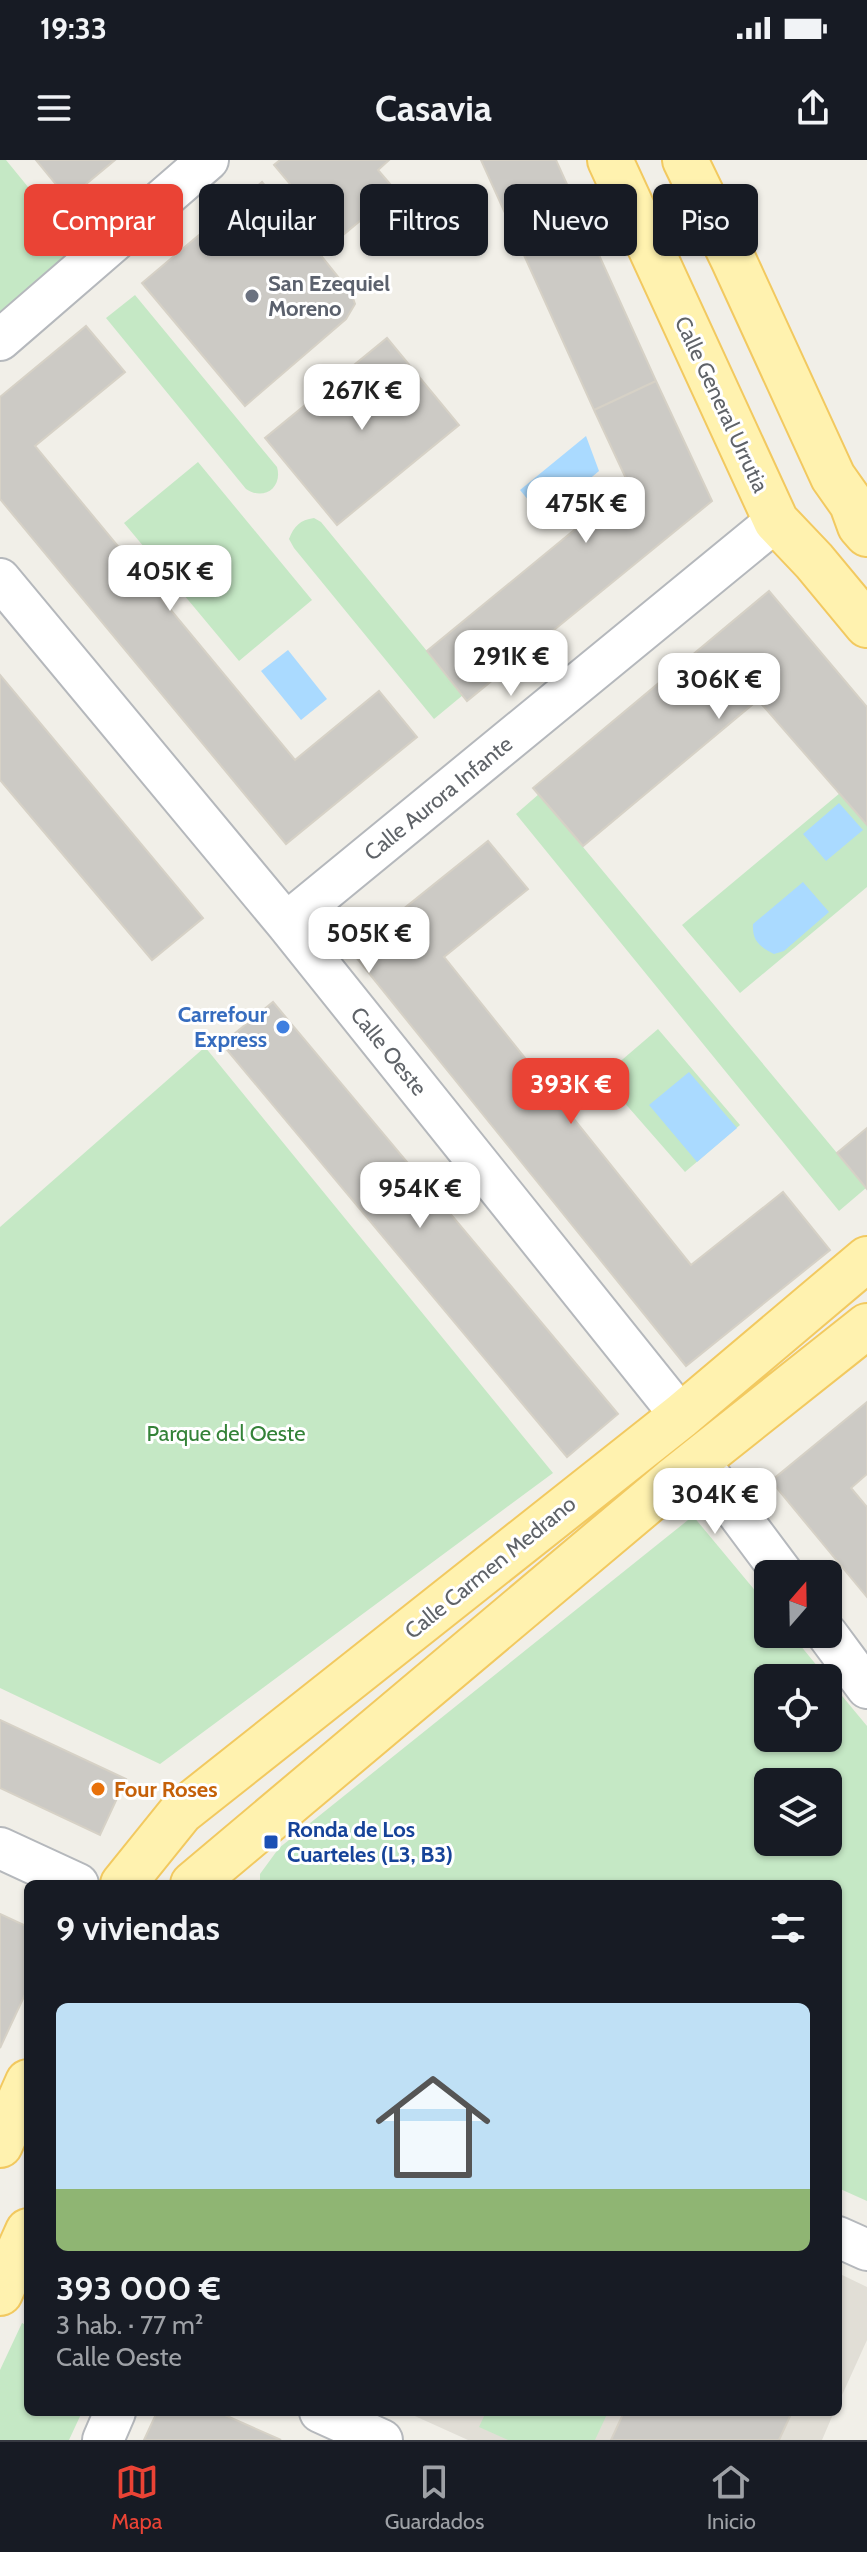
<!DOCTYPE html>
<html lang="es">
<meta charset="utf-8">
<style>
body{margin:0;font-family:Cabin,sans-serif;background:#20242c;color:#f1f3f6;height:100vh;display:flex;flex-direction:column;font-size:30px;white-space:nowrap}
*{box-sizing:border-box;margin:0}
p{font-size:26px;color:#9ea1a6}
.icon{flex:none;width:44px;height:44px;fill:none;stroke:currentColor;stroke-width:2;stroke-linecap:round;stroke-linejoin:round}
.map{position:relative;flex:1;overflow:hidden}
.drawer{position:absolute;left:24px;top:1720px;width:818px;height:536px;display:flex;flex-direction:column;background:#171b24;border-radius:12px;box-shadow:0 2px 6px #0004}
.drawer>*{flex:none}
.banner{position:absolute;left:24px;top:24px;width:820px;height:72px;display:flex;gap:16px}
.needle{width:52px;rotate:20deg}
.buttons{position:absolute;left:754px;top:1400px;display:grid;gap:16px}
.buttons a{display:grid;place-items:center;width:88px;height:88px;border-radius:12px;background:#171b24;box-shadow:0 2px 6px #0004;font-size:40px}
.price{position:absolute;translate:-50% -68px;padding:0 18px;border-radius:16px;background:#fff;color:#222;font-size:26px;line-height:52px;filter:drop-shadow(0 2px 4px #0008)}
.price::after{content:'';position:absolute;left:50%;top:48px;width:24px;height:18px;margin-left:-12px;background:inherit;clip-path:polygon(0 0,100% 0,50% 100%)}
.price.active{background:#ea4335;color:#fff}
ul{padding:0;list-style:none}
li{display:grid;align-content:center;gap:16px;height:424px;padding:0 32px}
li+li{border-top:2px solid #363941}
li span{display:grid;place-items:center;height:248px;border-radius:12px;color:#555}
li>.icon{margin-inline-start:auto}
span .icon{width:144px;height:144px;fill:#fffc;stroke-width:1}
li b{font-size:34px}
h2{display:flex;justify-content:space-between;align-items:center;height:96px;padding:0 32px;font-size:34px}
.pill{padding:0 28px;border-radius:12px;background:#171b24;box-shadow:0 2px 6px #0004;font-size:28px;line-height:72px}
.pill.active{background:#ea4335;color:#fff}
.status{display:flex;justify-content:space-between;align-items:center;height:56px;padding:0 40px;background:#171b24;direction:ltr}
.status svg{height:22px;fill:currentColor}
header{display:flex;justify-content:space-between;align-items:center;height:104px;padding:0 32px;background:#171b24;font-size:36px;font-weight:700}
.tab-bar{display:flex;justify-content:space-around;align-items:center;height:112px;border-top:2px solid #363941;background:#171b24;font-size:22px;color:#9ea1a6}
.tab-bar a{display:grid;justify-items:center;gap:4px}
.tab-bar .active{color:#ea4335}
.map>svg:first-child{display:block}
</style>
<div class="status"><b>19:33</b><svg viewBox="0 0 49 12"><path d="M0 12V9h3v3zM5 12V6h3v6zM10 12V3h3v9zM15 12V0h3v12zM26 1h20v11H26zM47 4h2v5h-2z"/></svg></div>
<header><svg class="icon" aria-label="menu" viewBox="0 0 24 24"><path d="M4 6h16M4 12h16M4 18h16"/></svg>Casavia<svg class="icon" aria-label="share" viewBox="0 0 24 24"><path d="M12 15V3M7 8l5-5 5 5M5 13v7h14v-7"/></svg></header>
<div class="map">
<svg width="867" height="2280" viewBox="0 0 867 2280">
<rect width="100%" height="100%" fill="#f1efe8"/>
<!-- education -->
<path fill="#e1ded6" d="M838,2113L867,2127V2180L838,2244Z
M406,2252H834L822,2280H468Z"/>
<!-- green -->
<path fill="#c5e8c5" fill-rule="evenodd" d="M0,0H6L82,93L0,161Z
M135,135L277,307C283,328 263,341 246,329L106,158Z
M198,302L312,440L239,501L124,363Z
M314,358L321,362L463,535L434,559L294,388L289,379C294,366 300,360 314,358Z
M840,633L867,665V727L740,833L682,765Z
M539,634L866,1028L839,1051L516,654Z
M658,869L740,965L685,1012L602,917Z
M205,887L553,1313L160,1604L0,1528V1067Z
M693,1356L768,1446V1474H791L827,1518H768V1578H828V1519L867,1566V2041L838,2028V1724H260V1714L279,1688ZM768,1622H828V1682H768Z
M22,2163L28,2166V2252H82L69,2280H0V2210Z
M486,2252H608L595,2280H508L479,2267Z"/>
<!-- water -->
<path fill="#aadaff" d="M586,276L599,311L543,358L520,330Z
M288,490L327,539L301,560L261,511Z
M839,643L863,670L826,701L803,674Z
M803,722L829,752L784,791L774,794C760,787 752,781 753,764Z
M689,912L737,968L697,1002L649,945Z"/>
<!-- building -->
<path fill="#cccac5" stroke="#d6d1c6" stroke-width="2" d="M36,0H115L68,39Z
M280,0H389L378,10L396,31L337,80L274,5Z
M481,0H556L656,221L594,250Z
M262,22L351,133L355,144L346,159L245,246L142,123Z
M86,166L125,212L35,286L295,600L379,531L417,577L286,684L0,339V237Z
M387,178L459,265L337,365L265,278Z
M656,221L712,341L467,541L427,491L629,325L594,250Z
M769,431L867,547V665L758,540L583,686L533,628Z
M0,515L203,758L152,800L0,620Z
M488,681L528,729L444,797L691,1105L783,1032L830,1090L686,1206L351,791Z
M273,842L618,1254L567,1297L222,884Z
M867,968V1029L837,993Z
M867,1242V1314L851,1328L867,1347V1437L771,1321Z
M0,1560L126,1619L100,1675L0,1628Z
M0,1754L28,1767V1828L0,1888Z
M157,2252H218L281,2280H144Z
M624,2252H792L779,2280H611Z"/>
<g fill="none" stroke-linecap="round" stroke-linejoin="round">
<!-- minor casing -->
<g stroke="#b5b8bc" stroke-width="44">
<path id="minor" d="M0,180L208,0
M0,419L286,763L681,1256
M286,763L776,361
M698,1300L783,1414
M827,1474L867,1528
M0,1688L78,1724
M838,2077L867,2090
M320,2252L382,2280
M103,2280L115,2252"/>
</g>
<!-- primary casing -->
<g stroke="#f2c960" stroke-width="48">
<path id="primary" d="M610,0L776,361L814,401L867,465
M685,0L733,99L833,317L852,344L860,366L867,374
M123,1724L181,1652L681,1256L867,1099
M193,1724L672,1321L867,1166
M0,1985L28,1922
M0,2133L28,2071"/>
</g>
<!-- minor -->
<use href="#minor" stroke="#fff" stroke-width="40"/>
<!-- primary -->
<use href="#primary" stroke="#fff2af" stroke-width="44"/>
</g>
<!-- markers -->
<circle fill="#6b7280" stroke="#fff" stroke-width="3" cx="252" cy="136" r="8"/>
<circle fill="#3f7fe0" stroke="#fff" stroke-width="3" cx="283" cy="867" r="8"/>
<circle fill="#e8710a" stroke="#fff" stroke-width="3" cx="98" cy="1629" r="8"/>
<rect fill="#1a4fb4" stroke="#fff" stroke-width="3" x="263" y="1674" width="16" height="16" rx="4"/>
<g text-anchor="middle" stroke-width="6" stroke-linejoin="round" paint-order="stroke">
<!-- worship labels -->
<g font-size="22" font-weight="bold" fill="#5b616d" stroke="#fff" text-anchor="start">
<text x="268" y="131">San Ezequiel<tspan x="268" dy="25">Moreno</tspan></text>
</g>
<!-- street labels -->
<g font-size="22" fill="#5f6368" stroke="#fff">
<text transform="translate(722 244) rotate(65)" y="8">Calle General Urrutia</text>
<text transform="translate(438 638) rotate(-39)" y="8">Calle Aurora Infante</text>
<text transform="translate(389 891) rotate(51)" y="8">Calle Oeste</text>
<text transform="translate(490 1407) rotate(-39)" y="8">Calle Carmen Medrano</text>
</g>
<!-- shop labels -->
<g font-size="22" font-weight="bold" fill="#366cbe" stroke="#fff" text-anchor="end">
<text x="267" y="862">Carrefour<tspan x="267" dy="25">Express</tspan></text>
</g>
<!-- park labels -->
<g font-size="22" fill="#348238" stroke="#fff">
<text x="226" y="1281">Parque del Oeste</text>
</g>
<!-- food labels -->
<g font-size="22" font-weight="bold" fill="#c56008" stroke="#fff" text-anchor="start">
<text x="114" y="1637">Four Roses</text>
</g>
<!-- transit labels -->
<g font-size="22" font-weight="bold" fill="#164399" stroke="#fff" text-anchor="start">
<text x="287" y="1677">Ronda de Los<tspan x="287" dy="25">Cuarteles (L3, B3)</tspan></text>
</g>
</g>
</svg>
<div class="buttons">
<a><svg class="needle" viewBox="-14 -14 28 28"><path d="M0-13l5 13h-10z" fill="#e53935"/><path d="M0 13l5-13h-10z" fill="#9ea1a6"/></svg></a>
<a><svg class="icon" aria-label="locate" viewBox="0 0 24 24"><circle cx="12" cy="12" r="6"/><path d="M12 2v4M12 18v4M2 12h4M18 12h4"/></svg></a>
<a><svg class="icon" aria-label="layers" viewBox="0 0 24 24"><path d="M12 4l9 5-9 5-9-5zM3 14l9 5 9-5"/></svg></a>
</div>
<b class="price" style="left:362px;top:272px">267K €</b>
<b class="price" style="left:586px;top:385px">475K €</b>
<b class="price" style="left:170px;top:453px">405K €</b>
<b class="price" style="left:511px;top:538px">291K €</b>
<b class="price" style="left:719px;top:561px">306K €</b>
<b class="price" style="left:369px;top:815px">505K €</b>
<b class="price active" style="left:571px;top:966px">393K €</b>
<b class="price" style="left:420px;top:1070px">954K €</b>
<b class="price" style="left:715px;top:1376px">304K €</b>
<div class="banner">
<a class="pill active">Comprar</a>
<a class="pill">Alquilar</a>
<a class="pill">Filtros</a>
<a class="pill">Nuevo</a>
<a class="pill">Piso</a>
</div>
<section class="drawer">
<h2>9 viviendas<svg class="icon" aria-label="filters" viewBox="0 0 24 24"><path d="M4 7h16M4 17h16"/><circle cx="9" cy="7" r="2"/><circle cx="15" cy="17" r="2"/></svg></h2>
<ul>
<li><span style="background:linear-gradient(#bfe0f5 75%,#8fb573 0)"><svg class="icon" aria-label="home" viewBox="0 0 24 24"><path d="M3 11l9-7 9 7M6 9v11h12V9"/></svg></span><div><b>393 000 €</b><p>3 hab. · 77 m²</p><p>Calle Oeste</p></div></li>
</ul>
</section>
</div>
<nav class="tab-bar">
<a class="active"><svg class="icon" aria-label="map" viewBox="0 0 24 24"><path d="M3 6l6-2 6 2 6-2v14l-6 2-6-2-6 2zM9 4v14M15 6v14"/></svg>Mapa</a>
<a><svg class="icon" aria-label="saved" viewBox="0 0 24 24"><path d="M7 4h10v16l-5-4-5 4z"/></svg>Guardados</a>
<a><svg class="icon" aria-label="home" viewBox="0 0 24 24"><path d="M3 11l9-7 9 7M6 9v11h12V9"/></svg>Inicio</a>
</nav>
